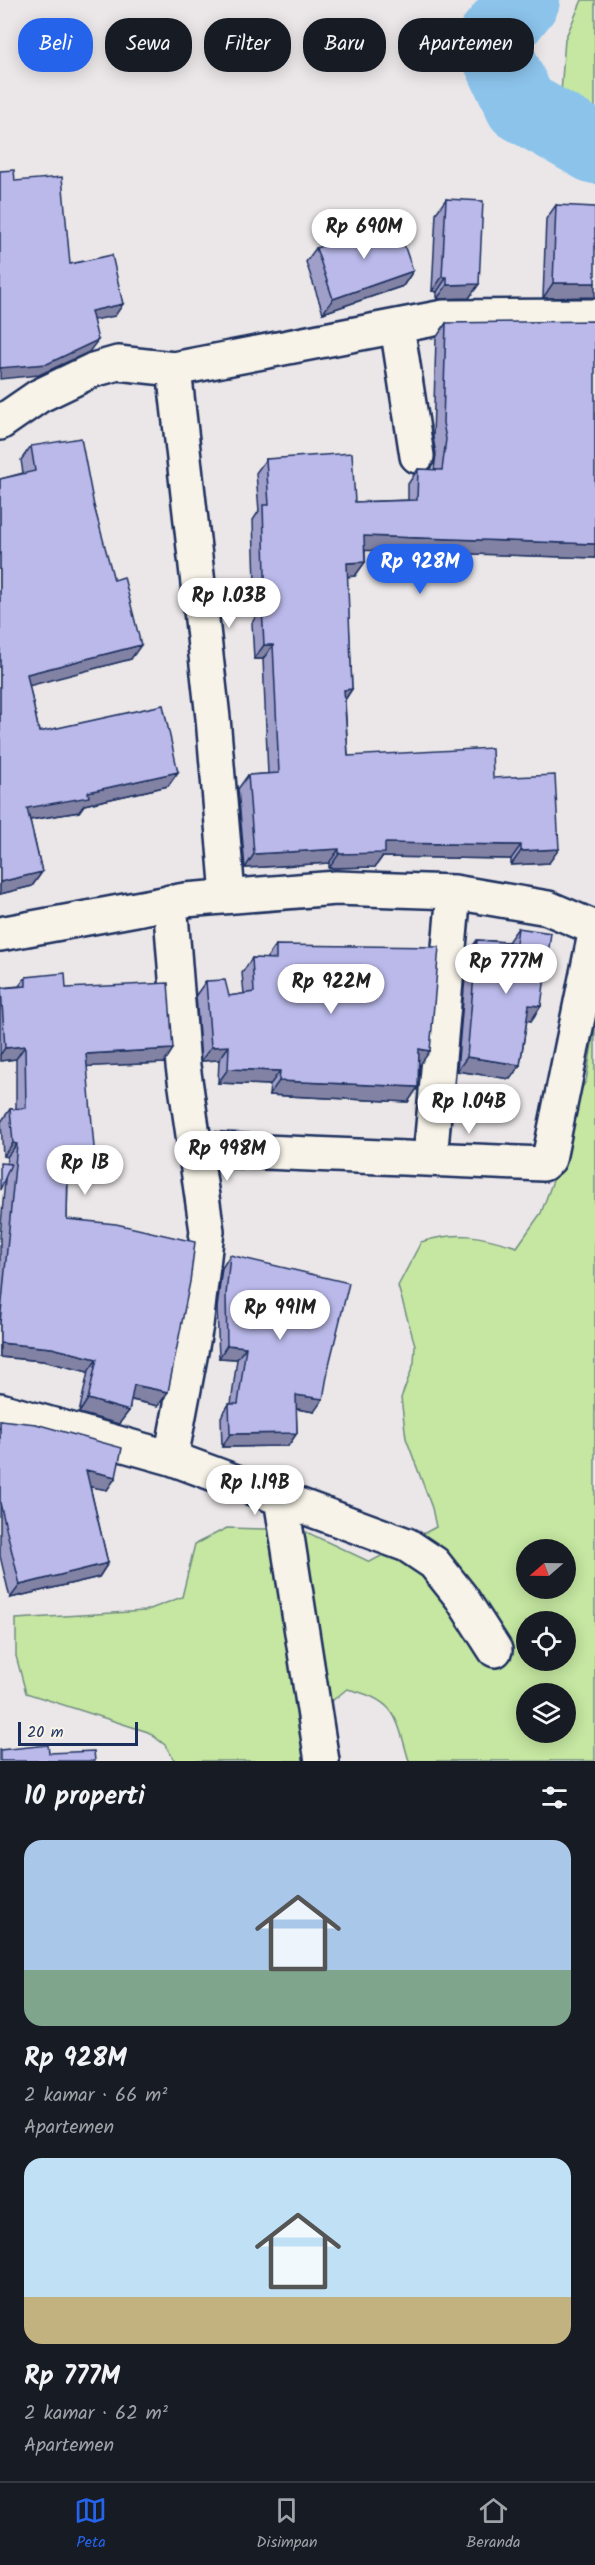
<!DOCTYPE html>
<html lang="id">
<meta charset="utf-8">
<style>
body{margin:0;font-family:Kalam,sans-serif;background:#20242c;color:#f1f3f6;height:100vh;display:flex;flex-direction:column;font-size:22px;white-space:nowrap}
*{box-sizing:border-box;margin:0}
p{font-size:20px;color:#9ea1a6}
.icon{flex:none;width:33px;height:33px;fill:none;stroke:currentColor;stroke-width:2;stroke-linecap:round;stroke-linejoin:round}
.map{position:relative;height:1761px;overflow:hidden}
.panel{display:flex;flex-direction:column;background:#171b24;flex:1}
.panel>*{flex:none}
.banner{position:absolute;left:18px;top:18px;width:560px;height:54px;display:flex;gap:12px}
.needle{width:39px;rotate:250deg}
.controls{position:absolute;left:516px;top:1539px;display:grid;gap:12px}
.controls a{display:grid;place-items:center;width:60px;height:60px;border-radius:50%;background:#171b24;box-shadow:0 3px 15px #0003;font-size:30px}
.scale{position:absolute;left:18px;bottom:15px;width:120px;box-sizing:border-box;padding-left:6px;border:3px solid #1b2f5e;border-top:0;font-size:16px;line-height:21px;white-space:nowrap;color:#1b2f5e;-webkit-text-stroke:4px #f7f3e8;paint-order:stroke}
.price{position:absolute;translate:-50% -51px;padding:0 14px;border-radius:21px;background:#fff;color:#222;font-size:20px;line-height:39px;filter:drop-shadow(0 2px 3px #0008)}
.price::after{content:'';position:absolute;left:50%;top:36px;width:18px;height:14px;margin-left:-9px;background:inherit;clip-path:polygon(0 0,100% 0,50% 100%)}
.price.on{background:#2563eb;color:#fff}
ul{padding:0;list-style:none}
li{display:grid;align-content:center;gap:12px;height:318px;padding:0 24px}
li span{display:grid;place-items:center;height:186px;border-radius:18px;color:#555}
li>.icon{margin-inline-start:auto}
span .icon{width:108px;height:108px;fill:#fffc;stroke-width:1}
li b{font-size:26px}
h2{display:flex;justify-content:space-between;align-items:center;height:72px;padding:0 24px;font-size:26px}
.tag{padding:0 21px;border-radius:24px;background:#171b24;box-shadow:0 3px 15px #0003;font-size:21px;line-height:54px}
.tag.on{background:#2563eb;color:#fff}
.tab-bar{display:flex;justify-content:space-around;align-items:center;height:84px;border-top:2px solid #363941;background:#171b24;font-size:16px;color:#9ea1a6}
.tab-bar a{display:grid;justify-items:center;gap:3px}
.tab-bar .on{color:#2563eb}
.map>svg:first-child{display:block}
</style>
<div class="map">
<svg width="595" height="1761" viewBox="0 0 595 1761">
<rect width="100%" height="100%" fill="#ebe7e8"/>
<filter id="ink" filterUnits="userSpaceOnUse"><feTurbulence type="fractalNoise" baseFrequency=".0167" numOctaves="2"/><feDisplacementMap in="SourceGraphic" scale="12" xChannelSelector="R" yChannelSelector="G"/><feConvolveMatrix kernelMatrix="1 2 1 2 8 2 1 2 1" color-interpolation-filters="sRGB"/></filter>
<g filter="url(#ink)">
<!-- green -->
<path fill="#c5e7a1" stroke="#708b80" stroke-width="1.5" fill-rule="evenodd" d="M582,0H595V109L561,93L565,39Z
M595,1027V1761H409C396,1717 397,1700 347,1689L299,1727L306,1761H175L165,1745L148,1732L26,1693L16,1656V1619L145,1611L182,1597L195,1544L227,1528L302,1530L370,1562L436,1527L432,1508L406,1438L401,1398L414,1363L415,1345L398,1286L421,1242C457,1230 481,1236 517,1247L541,1213L555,1175L577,1097L586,1081ZM526,1550H566V1588H526ZM526,1622H566V1660H526ZM526,1694H566V1732H526Z"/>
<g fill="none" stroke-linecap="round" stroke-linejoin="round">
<!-- river -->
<path stroke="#8cc3eb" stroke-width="72" d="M524,0L491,41L521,106L595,148"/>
<!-- minor casing -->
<g stroke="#1b2f5e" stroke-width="38">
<path id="minor" d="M397,326L417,456
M174,369L213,718L228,895
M0,423L39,396L93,370L118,363L174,369L444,317L595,316
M170,902L183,1066L207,1231L196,1325L171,1458
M0,934L185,900L336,888L454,892L548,908L595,928
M197,1149L543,1164L549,1159L595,934
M430,1159L454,892
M0,1410L171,1458L407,1545L434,1563L461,1597L495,1650
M281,1498L322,1761"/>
</g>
<!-- minor -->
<use href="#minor" stroke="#f7f3e8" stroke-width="33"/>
</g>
<!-- wall -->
<path fill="#a09fc9" stroke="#1b2f5e" stroke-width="1.5" d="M446,199L479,284L469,298L437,299V292L432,291L436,213Z
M556,205L595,297L543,298L546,219Z
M316,248L413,271L403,286L323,313L306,262Z
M446,323L595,558L365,550V562L355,576L347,577L352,689L345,700L348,756L493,778L549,863L511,865V859L382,857L375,867L329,868V863L245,868L238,789L248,775L268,774L263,659H254L252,623L256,616L253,520L259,511L256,473L266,459L355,502L408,500V484L418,469L434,470L436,454L433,438L436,338Z
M31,446L94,506L131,659L29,685L39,732L178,772L168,786L84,805L79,812L30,820L42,872L32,886L0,894V479L23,473L21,460Z
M518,928L541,1006L531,1021L527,1020L520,1065L510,1079L457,1071L467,954L477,940L508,942Z
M276,945L420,1065H419L418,1087L408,1102L269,1095L270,1085L218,1083L219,1060L201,1061L196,995L206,981L229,996L244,994L242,973L252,958L266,959Z
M26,977L66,988L164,1063L87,1066L85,1172L68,1174L67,1219L158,1406L131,1400L129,1411L119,1424L79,1413L88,1372L43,1361L0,1357V1236L7,1157L3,1156L1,1122L10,1109H16V1059L0,1061V989L1,988L19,986Z
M230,1255L314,1412L296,1409L297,1433L288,1446L222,1447L221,1417L229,1404H231L237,1359L219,1358L217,1308L222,1268Z
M0,1420L116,1477L107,1490L90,1486L108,1563L99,1577L10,1598L0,1556Z"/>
<!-- shaded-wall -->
<path fill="#8282a4" stroke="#1b2f5e" stroke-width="1.5" d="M413,271L403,286L323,313L333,299Z
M442,277H447L437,292L432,291Z
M553,283H595V297L543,298Z
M479,284L469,298L437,299L447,285Z
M123,304L115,316L83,322L91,311Z
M98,340L89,352L39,375L0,379V368Z
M364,536L595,544V558L354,550Z
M365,562L355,576L337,577L347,563Z
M141,645L131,659L17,689L27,674Z
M264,645H273L263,659H254Z
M352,689L342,704L344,690Z
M178,772L168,786L84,805L79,812L17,822L27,808L88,792Z
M385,843L521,845L511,859L382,857L375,867L329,868L339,854Z
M339,849L329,863L245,868L254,854Z
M559,849L549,863L511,865L521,851Z
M42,872L32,886L0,894V882Z
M529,1005L541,1006L531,1021L519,1019Z
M25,1046L16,1059L0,1061V1055L5,1048Z
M229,1046L219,1060L201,1061L211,1047Z
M173,1049L164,1063L77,1067L86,1054Z
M419,1049L430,1051L420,1065L409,1064Z
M467,1057L520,1065L510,1079L457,1071Z
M228,1069L280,1071L270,1085L218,1083Z
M279,1081L418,1087L408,1102L269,1095Z
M13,1143L17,1144L7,1157L3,1156Z
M95,1159L85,1172L58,1175L68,1161Z
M0,1343L52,1348L97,1359L88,1372L43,1361L0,1357Z
M227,1345L246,1347L237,1359L219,1358Z
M134,1385L168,1392L158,1406L124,1398Z
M296,1395L323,1399L314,1412L287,1407Z
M88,1399L129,1411L119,1424L79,1413Z
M297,1433L288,1446L222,1447L230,1434Z
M86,1470L116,1477L107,1490L76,1484Z
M108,1563L99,1577L10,1598L20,1585Z"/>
<!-- building -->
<path fill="#bab9ea" stroke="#1b2f5e" stroke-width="1.5" d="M14,170L15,181L62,177L70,264L112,255L123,304L91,311L98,340L47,364L0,368V171Z
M446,199L483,201L479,284L447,285V277H442Z
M556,205L595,207V283H553Z
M396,221L413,271L333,299L316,248Z
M595,321V544L364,536L365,562L347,563L352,689L344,690L348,756L492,748L493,778L555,775L559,849L521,851V845L385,843V853L339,854V849L254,854L248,775L279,773L273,645H264L262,608H266L263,505H269L266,459L352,453L355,502L417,500L418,469L442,470L446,439L443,423L446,323Z
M81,438L94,506L114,580L124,577L141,645L27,674L39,732L163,705L178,772L88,792L89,797L27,808L42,872L0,882V479L35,471L31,446Z
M518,928L551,933L541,1006L529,1005L520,1065L467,1057L477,940L516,943Z
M276,945L439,947L430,1051L419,1049L418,1087L279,1081L280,1071L228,1069L229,1046L211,1047L206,981L225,980L229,996L254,992L252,958L276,959Z
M65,973L66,988L168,983L173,1049L86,1054L95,1159L68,1161L67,1219L116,1224L195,1242L190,1282L168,1392L134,1385L129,1411L88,1399L97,1359L52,1348L0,1343V1323L17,1144L13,1143L10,1109L26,1108L25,1046L5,1048L1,988L26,986V977Z
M0,1163L11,1164L0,1190Z
M230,1255L349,1283L329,1365L323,1399L296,1395L297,1433L230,1434L229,1404H238L246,1347L227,1345L226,1295Z
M0,1420L36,1424L122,1448L116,1477L86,1470L108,1563L20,1585L0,1503Z
M48,1745L49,1753L94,1751L95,1761H0V1750Z"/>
</g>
</svg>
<div class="controls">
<a><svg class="needle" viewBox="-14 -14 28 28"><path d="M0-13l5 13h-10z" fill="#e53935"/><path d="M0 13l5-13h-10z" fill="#9ea1a6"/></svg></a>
<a><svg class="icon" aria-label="locate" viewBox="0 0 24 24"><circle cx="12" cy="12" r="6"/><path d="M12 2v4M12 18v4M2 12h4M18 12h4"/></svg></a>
<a><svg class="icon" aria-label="layers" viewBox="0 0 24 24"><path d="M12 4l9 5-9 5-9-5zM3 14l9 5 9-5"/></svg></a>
</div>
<div class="scale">20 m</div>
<b class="price" style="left:364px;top:260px">Rp 690M</b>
<b class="price on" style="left:420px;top:595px">Rp 928M</b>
<b class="price" style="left:229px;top:629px">Rp 1.03B</b>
<b class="price" style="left:506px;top:995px">Rp 777M</b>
<b class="price" style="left:331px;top:1015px">Rp 922M</b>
<b class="price" style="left:469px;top:1135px">Rp 1.04B</b>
<b class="price" style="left:227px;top:1182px">Rp 998M</b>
<b class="price" style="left:85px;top:1196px">Rp 1B</b>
<b class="price" style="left:280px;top:1341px">Rp 991M</b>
<b class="price" style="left:255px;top:1516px">Rp 1.19B</b>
<div class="banner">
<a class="tag on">Beli</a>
<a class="tag">Sewa</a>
<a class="tag">Filter</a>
<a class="tag">Baru</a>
<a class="tag">Apartemen</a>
</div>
</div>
<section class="panel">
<h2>10 properti<svg class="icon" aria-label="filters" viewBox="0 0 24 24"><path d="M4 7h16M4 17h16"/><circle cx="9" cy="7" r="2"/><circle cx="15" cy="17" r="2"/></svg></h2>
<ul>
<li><span style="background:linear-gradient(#a9c7e8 70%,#7fa58c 0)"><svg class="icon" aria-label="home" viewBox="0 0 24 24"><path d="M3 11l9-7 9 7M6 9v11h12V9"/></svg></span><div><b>Rp 928M</b><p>2 kamar · 66 m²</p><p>Apartemen</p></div></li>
<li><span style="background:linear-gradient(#bfe0f5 75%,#c2b280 0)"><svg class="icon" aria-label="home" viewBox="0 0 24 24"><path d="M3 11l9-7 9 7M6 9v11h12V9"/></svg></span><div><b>Rp 777M</b><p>2 kamar · 62 m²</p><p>Apartemen</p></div></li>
</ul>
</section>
<nav class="tab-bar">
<a class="on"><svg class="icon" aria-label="map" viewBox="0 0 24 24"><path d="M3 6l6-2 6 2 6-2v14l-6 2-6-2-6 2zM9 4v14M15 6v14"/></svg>Peta</a>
<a><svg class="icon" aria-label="saved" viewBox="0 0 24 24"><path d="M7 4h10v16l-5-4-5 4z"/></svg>Disimpan</a>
<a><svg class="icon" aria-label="home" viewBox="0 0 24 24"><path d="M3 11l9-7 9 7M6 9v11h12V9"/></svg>Beranda</a>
</nav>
